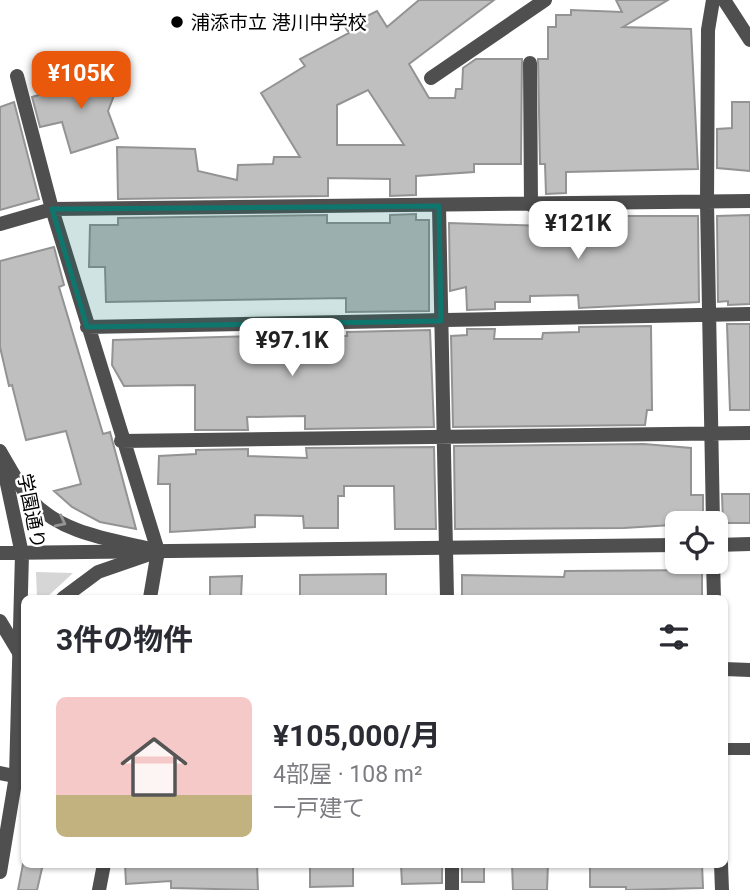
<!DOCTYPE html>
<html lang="ja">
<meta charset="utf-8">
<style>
body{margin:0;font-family:Roboto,"Noto Sans JP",sans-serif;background:#f7f7f7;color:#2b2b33;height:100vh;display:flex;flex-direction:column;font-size:26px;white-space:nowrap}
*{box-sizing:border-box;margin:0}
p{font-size:23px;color:#7c7c81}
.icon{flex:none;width:38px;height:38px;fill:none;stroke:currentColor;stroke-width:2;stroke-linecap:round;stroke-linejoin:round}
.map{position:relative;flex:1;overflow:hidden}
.sheet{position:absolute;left:21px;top:595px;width:707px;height:273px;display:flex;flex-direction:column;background:#fff;border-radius:10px;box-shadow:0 2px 5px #0004}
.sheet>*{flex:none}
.buttons{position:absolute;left:665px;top:511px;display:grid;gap:14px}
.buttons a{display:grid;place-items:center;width:63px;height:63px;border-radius:10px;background:#fff;box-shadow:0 2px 5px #0004;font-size:35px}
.price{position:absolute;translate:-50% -60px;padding:0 16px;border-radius:14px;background:#fff;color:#222;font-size:23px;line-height:46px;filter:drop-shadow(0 2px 4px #0008)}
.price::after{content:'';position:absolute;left:50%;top:42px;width:21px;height:16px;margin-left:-10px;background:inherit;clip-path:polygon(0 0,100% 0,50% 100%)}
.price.on{background:#ea580c;color:#fff}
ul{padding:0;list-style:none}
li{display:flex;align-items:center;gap:21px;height:175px;padding:0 35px}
li span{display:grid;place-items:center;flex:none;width:196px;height:140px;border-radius:10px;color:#555}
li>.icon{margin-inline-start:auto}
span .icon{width:84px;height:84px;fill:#fffc;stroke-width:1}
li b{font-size:30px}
h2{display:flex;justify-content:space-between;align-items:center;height:84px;padding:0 35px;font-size:30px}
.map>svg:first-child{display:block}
</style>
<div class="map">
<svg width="750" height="890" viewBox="0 0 750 890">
<rect width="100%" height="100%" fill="#fff"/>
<!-- green -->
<path fill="#d6d6d6" d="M36,572L73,573L46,598H37Z"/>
<!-- building -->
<path fill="#bfbfbf" stroke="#939393" stroke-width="2" fill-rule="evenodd" d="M419,0H494L409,64L429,98H455L456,89H462L463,68L476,59H522L521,164H474V172L416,176V195L390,196V179L328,178V196L118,199L117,147L195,149L198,171L237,180L238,165L273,164L274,157H300L261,93L305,66L300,59L349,33L345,27L377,11L387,27ZM368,90L404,145H337V105Z
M616,0H668L623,27L691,29L698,169L566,172V193L546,194L545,164H540L538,59H548V27H556V15H571V10L622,12Z
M124,70L108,111L118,138L71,153L62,122L40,127L32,97Z
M14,102L39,199L0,210V107Z
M732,102H750V171L717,168V129L732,128Z
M546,213H566V216H698L699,302L579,308L578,295L530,296V302H495V309L467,310L466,287L450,291L449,223L546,226Z
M416,214V220H429V311L346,312V298L106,302L105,267H89L90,225H118V218L327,215V223H390V215Z
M750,215V304L728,305V301L718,302L717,216Z
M54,247L64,285L59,287L103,434L110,432L136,529L100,522L72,507L54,491L81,484L66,431L26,440L12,385L9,386L0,347V261Z
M727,324H750V410H730Z
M651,326L652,410H647L645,425L453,427L451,336L467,335V329H495L494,339H542L543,333L579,332V327Z
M430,330L434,427L305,429V416L247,417L248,430H195V385L124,386L112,365L113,340L296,335V341L341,340V336H347V332Z
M644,444L691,448V495H703V523L624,528L455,529L454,446Z
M434,447L436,529H395L394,486H344V496H338V528H304L303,516L255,515V527L170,532V484H158L159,456L196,454V450L248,449V456L307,458L306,448Z
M722,494H750V523H723Z
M702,570V598H462V575L564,577L565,571Z
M386,574V598H300V575Z
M242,576L241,598H210V577Z
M23,864H43L37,890H18Z
M125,864H257L258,890L171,888V881L126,884Z
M310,864H353V886L310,887Z
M401,864H442V883L402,884Z
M462,864H484V882H462Z
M512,864H548L547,890H513Z
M590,864H702L703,888L626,890V887H590Z"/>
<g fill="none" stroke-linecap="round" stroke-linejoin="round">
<!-- service -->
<path stroke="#4f4f4f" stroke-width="12" d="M724,749H750"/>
<!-- minor -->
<path stroke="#4f4f4f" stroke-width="14" d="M724,0L750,40
M530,63L531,205
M17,76L52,209L158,551L150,598
M431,78L545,0
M439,206L447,598
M0,224L52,209L750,201
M87,327L750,314
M121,441L750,433
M1,453C10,468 19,486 31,500C59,532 107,539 146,548
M713,523L707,202L708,30L713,0
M713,562L714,598
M63,598L98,572L153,553
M0,621L21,656
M724,669L750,670
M0,773L24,778
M452,864V890
M721,864L722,890
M99,890L104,864"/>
<!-- tertiary -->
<path stroke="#4f4f4f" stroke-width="14" d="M0,451L22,554L16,776L0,872
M716,545L750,544
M0,553L677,545"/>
</g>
<!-- one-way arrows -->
<defs><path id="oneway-chevron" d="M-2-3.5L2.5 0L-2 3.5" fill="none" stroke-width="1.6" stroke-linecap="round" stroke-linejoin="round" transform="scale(1.75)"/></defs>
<use stroke="#959595" href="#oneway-chevron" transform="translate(61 522) rotate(27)"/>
<!-- marked area -->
<path fill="#0f766e" fill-opacity="0.2" stroke="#0f766e" stroke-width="5" stroke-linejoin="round" d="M439,206L441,321L87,327L52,209Z"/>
<!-- markers -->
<circle fill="#000" stroke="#fff" stroke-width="2.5" cx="177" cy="22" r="7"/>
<g text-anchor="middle" stroke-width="5" stroke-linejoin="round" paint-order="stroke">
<!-- poi labels -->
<g font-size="19" fill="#000" stroke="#fff" text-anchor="start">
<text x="191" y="29">浦添市立 港川中学校</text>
</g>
<!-- street labels -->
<g font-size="19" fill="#000" stroke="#fff">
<text transform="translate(32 511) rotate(79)" y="7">学園通り</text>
</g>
</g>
</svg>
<div class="buttons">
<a><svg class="icon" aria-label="locate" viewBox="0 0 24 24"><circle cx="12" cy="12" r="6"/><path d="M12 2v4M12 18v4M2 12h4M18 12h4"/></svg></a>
</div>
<b class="price on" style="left:81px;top:111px">¥105K</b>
<b class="price" style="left:578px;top:261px">¥121K</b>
<b class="price" style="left:292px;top:378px">¥97.1K</b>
<section class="sheet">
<h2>3件の物件<svg class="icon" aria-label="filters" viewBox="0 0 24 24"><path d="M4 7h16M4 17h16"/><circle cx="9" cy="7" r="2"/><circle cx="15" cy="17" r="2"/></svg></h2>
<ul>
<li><span style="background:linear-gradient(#f6c9c9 70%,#c2b280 0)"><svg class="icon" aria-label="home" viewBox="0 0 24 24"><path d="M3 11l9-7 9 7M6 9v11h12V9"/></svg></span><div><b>¥105,000/月</b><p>4部屋 · 108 m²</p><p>一戸建て</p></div></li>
</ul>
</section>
</div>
